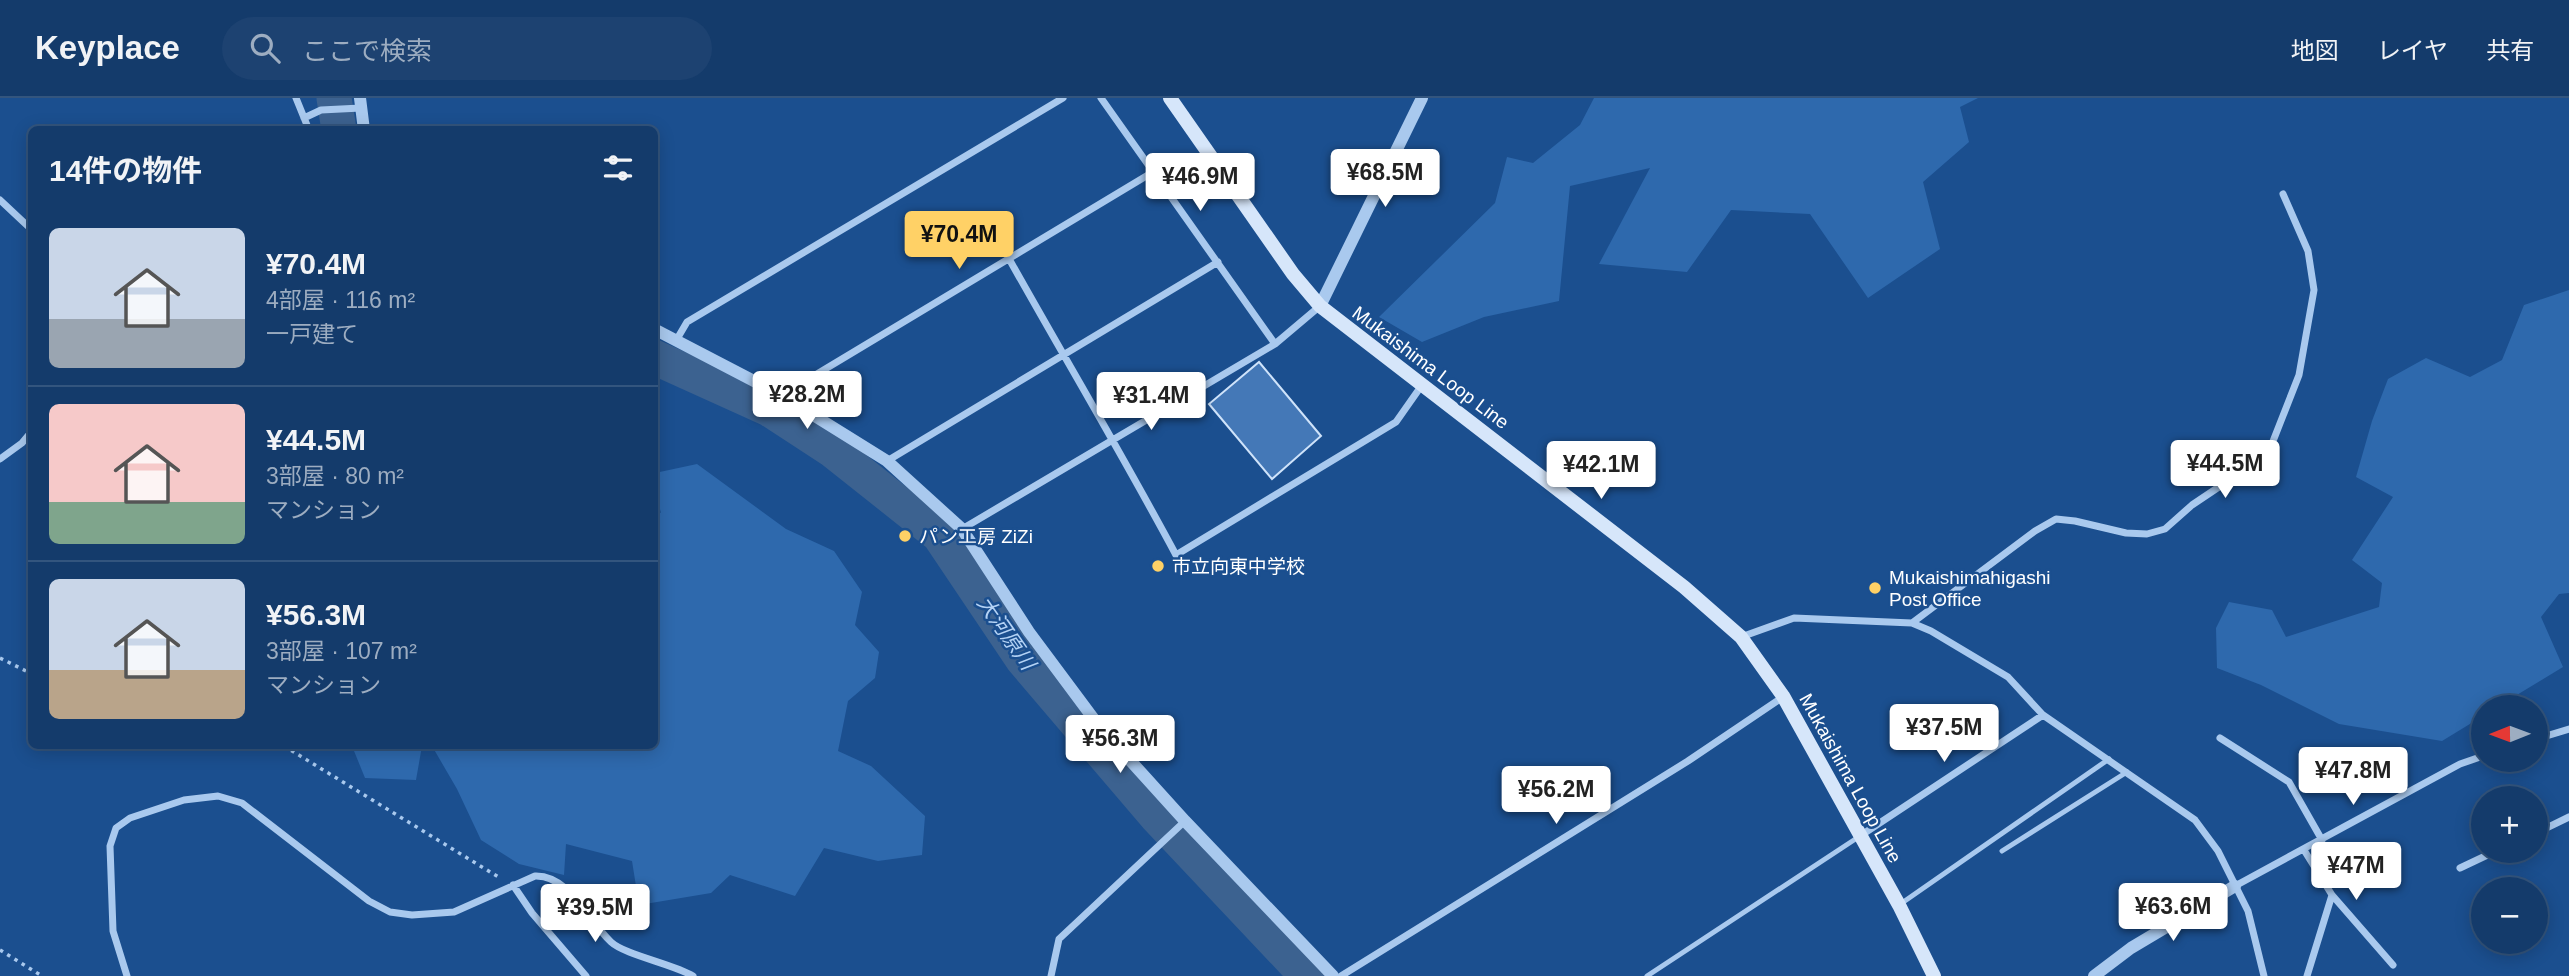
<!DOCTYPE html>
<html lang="ja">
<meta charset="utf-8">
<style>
body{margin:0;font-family:Helvetica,"Noto Sans JP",sans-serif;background:#1d4271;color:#f1f3f6;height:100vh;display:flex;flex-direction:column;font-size:26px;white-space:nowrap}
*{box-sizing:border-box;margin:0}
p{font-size:23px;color:#9dadc1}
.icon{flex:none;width:38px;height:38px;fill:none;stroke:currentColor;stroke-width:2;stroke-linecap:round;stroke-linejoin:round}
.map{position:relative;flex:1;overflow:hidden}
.drawer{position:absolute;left:28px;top:28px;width:630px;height:623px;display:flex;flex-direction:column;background:#143b6b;border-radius:10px;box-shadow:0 4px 18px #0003,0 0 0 2px #33557e}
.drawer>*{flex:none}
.needle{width:46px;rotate:269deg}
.controls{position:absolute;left:2471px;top:597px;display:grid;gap:14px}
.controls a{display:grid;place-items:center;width:77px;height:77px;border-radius:50%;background:#143b6b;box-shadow:0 4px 18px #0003,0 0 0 2px #33557e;font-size:35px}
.price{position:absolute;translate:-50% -60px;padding:0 16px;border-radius:7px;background:#fff;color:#222;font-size:23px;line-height:46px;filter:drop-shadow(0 2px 4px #0008)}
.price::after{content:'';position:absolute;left:50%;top:42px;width:21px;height:16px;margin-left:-10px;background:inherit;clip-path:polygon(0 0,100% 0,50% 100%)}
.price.on{background:#ffd166;color:#111}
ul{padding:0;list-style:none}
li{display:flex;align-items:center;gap:21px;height:175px;padding:0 21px}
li+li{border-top:2px solid #33557e}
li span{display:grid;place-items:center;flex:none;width:196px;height:140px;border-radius:10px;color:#555}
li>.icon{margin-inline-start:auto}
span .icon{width:84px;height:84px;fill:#fffc;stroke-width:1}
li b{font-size:30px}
h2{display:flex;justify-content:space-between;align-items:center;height:84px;padding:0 21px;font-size:30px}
header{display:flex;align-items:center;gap:42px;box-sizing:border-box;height:98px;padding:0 35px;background:#143b6b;border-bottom:2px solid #33557e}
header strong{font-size:33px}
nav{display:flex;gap:38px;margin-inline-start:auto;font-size:24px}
.search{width:490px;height:63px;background:#1d4271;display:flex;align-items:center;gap:18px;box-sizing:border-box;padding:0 24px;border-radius:38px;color:#9dadc1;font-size:26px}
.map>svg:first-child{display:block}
</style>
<header>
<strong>Keyplace</strong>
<div class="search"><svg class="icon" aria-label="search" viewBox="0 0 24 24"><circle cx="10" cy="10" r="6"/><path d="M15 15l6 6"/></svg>ここで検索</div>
<nav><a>地図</a><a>レイヤ</a><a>共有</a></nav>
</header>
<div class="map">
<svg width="2569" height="878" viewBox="0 0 2569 878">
<rect width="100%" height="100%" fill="#1b4f8f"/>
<!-- green -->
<path fill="#2e69ad" d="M1594,0H1978L1960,9L1969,44L1923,84L1940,151L1868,200L1810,116L1731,112L1687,174L1599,166L1650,70L1570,88L1559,203L1484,219L1422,244L1379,219L1495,105L1507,59L1533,65L1580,27Z
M2569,192V495L2559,496L2541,519L2563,569L2497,609H2483V618L2442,643L2339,626L2261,587L2217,570L2216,530L2229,504L2272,512L2286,539L2379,509L2382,485L2352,462L2393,399L2356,379L2372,323L2388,281L2426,260L2470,279L2502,262L2524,207Z
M697,366L786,431L834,453L862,494L855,527L879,554L875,580L848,603L838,653L871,668L925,718L922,757L878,763L824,750L795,798L730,777L711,795L639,807L632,763L566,746L564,777L519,766L481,742L457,691L432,648H654L655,412L661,415L655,392V375Z
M352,648H422L416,682L365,680Z"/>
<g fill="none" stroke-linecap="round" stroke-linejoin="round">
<!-- river -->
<path stroke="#3c6290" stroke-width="35" d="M334,0L339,32
M654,259L769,311L832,352L939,437L1023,562L1156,718L1307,878"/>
</g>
<!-- building -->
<path fill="#4478b7" stroke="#cfe3fa" stroke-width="2" d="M1259,264L1321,338L1272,381L1209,306Z"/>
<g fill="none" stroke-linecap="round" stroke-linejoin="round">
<!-- path -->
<path stroke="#a9c9ee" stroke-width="3.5" stroke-dasharray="3.5 5" stroke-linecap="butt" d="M0,560L32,576
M284,648L500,780
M0,852L42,878"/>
<!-- service -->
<path stroke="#a9c9ee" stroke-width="5" d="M2002,753L2127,674
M1899,807L2109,661
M1647,878L1860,738"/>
<!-- minor -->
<path stroke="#a9c9ee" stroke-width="7" d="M296,0L309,32
M1101,0L1275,246
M304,20L321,12L361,10
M0,102L32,132
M1008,159C1064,259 1122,356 1176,457L1396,324L1422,287
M677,241L687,224L1063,0
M782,297L1153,74
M0,361L22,345L32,333
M887,363L1218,164
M962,431L1275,246L1320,208
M1912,525L2035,433L2056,421L2075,423L2126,435L2147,436L2165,431L2192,407L2268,356L2299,277L2314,192L2308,153L2283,96
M1741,539L1794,520L1912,525L1931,533L2008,579L2043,617L2195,722L2218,753L2248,813L2264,878
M2220,640L2289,684L2322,742
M2536,641L2569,631
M2536,735L2569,719
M1860,738L2043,617
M2304,752L2332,797L2393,867
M2460,770L2498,752
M513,787L532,815L586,878
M2235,788L2460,666L2483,658
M127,878L113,833L110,748L116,730L130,720L184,702L218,698L242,705L369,803L390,814L412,817L454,814L535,778C570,777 588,823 611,844C625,857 673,866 693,878
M1051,878L1059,841L1185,723
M1341,878L1688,663L1783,599
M2307,878L2332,797"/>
<!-- tertiary -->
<path stroke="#a9c9ee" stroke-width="12" d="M360,0L364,32
M1320,208L1422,0
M654,231L781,297L887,363L962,431L1029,534L1099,628L1185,723L1333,878
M2094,878L2131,850L2235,788"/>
<!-- secondary -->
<path stroke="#d6e6fa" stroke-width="14" d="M1170,0L1293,176L1320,208L1684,489L1741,539L1783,598L1899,807L1934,878"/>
</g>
<!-- markers -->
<g fill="#ffd166" stroke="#1b4f8f" stroke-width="2.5">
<circle cx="905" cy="438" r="7"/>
<circle cx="1158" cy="468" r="7"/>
<circle cx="1875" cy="490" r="7"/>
</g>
<g text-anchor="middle" stroke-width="5" stroke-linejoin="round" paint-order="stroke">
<!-- street labels -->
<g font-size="19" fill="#fff" stroke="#1b4f8f">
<text transform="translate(1431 269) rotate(37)" y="7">Mukaishima Loop Line</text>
<text transform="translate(1851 680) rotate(61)" y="7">Mukaishima Loop Line</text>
</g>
<!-- poi labels -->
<g font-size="19" fill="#fff" stroke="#1b4f8f" text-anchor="start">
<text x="919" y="445">パン工房 ZiZi</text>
<text x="1172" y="475">市立向東中学校</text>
<text x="1889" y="486">Mukaishimahigashi<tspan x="1889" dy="22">Post Office</tspan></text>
</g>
<!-- water labels -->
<g font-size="21" font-style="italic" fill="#b5d3f5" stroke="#1b4f8f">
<text transform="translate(1006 535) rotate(55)" y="7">大河原川</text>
</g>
</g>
</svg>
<div class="controls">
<a><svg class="needle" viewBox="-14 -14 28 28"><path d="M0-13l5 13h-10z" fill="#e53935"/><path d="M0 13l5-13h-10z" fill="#9dadc1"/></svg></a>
<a>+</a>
<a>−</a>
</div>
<b class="price" style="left:1385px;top:111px">¥68.5M</b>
<b class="price" style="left:1200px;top:115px">¥46.9M</b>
<b class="price on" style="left:959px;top:173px">¥70.4M</b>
<b class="price" style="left:807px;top:333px">¥28.2M</b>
<b class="price" style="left:1151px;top:334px">¥31.4M</b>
<b class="price" style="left:2225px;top:402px">¥44.5M</b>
<b class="price" style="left:1601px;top:403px">¥42.1M</b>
<b class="price" style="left:1944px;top:666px">¥37.5M</b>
<b class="price" style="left:1120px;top:677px">¥56.3M</b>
<b class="price" style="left:2353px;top:709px">¥47.8M</b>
<b class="price" style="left:1556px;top:728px">¥56.2M</b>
<b class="price" style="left:2356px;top:804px">¥47M</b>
<b class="price" style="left:2173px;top:845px">¥63.6M</b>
<b class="price" style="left:595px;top:846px">¥39.5M</b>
<section class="drawer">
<h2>14件の物件<svg class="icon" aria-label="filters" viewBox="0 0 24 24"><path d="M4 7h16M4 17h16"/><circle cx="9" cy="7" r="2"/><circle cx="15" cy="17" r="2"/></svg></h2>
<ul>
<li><span style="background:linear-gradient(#c9d6e8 65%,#9aa5b1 0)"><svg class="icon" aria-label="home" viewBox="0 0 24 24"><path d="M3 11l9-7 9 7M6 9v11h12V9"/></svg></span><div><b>¥70.4M</b><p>4部屋 · 116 m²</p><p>一戸建て</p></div></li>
<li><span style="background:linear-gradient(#f6c9c9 70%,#7fa58c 0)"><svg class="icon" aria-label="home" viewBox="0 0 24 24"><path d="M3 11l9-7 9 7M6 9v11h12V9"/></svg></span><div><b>¥44.5M</b><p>3部屋 · 80 m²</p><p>マンション</p></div></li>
<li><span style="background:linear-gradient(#c9d6e8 65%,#b9a48a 0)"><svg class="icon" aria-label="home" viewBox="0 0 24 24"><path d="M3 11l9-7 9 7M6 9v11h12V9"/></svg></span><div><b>¥56.3M</b><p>3部屋 · 107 m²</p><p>マンション</p></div></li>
</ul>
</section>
</div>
